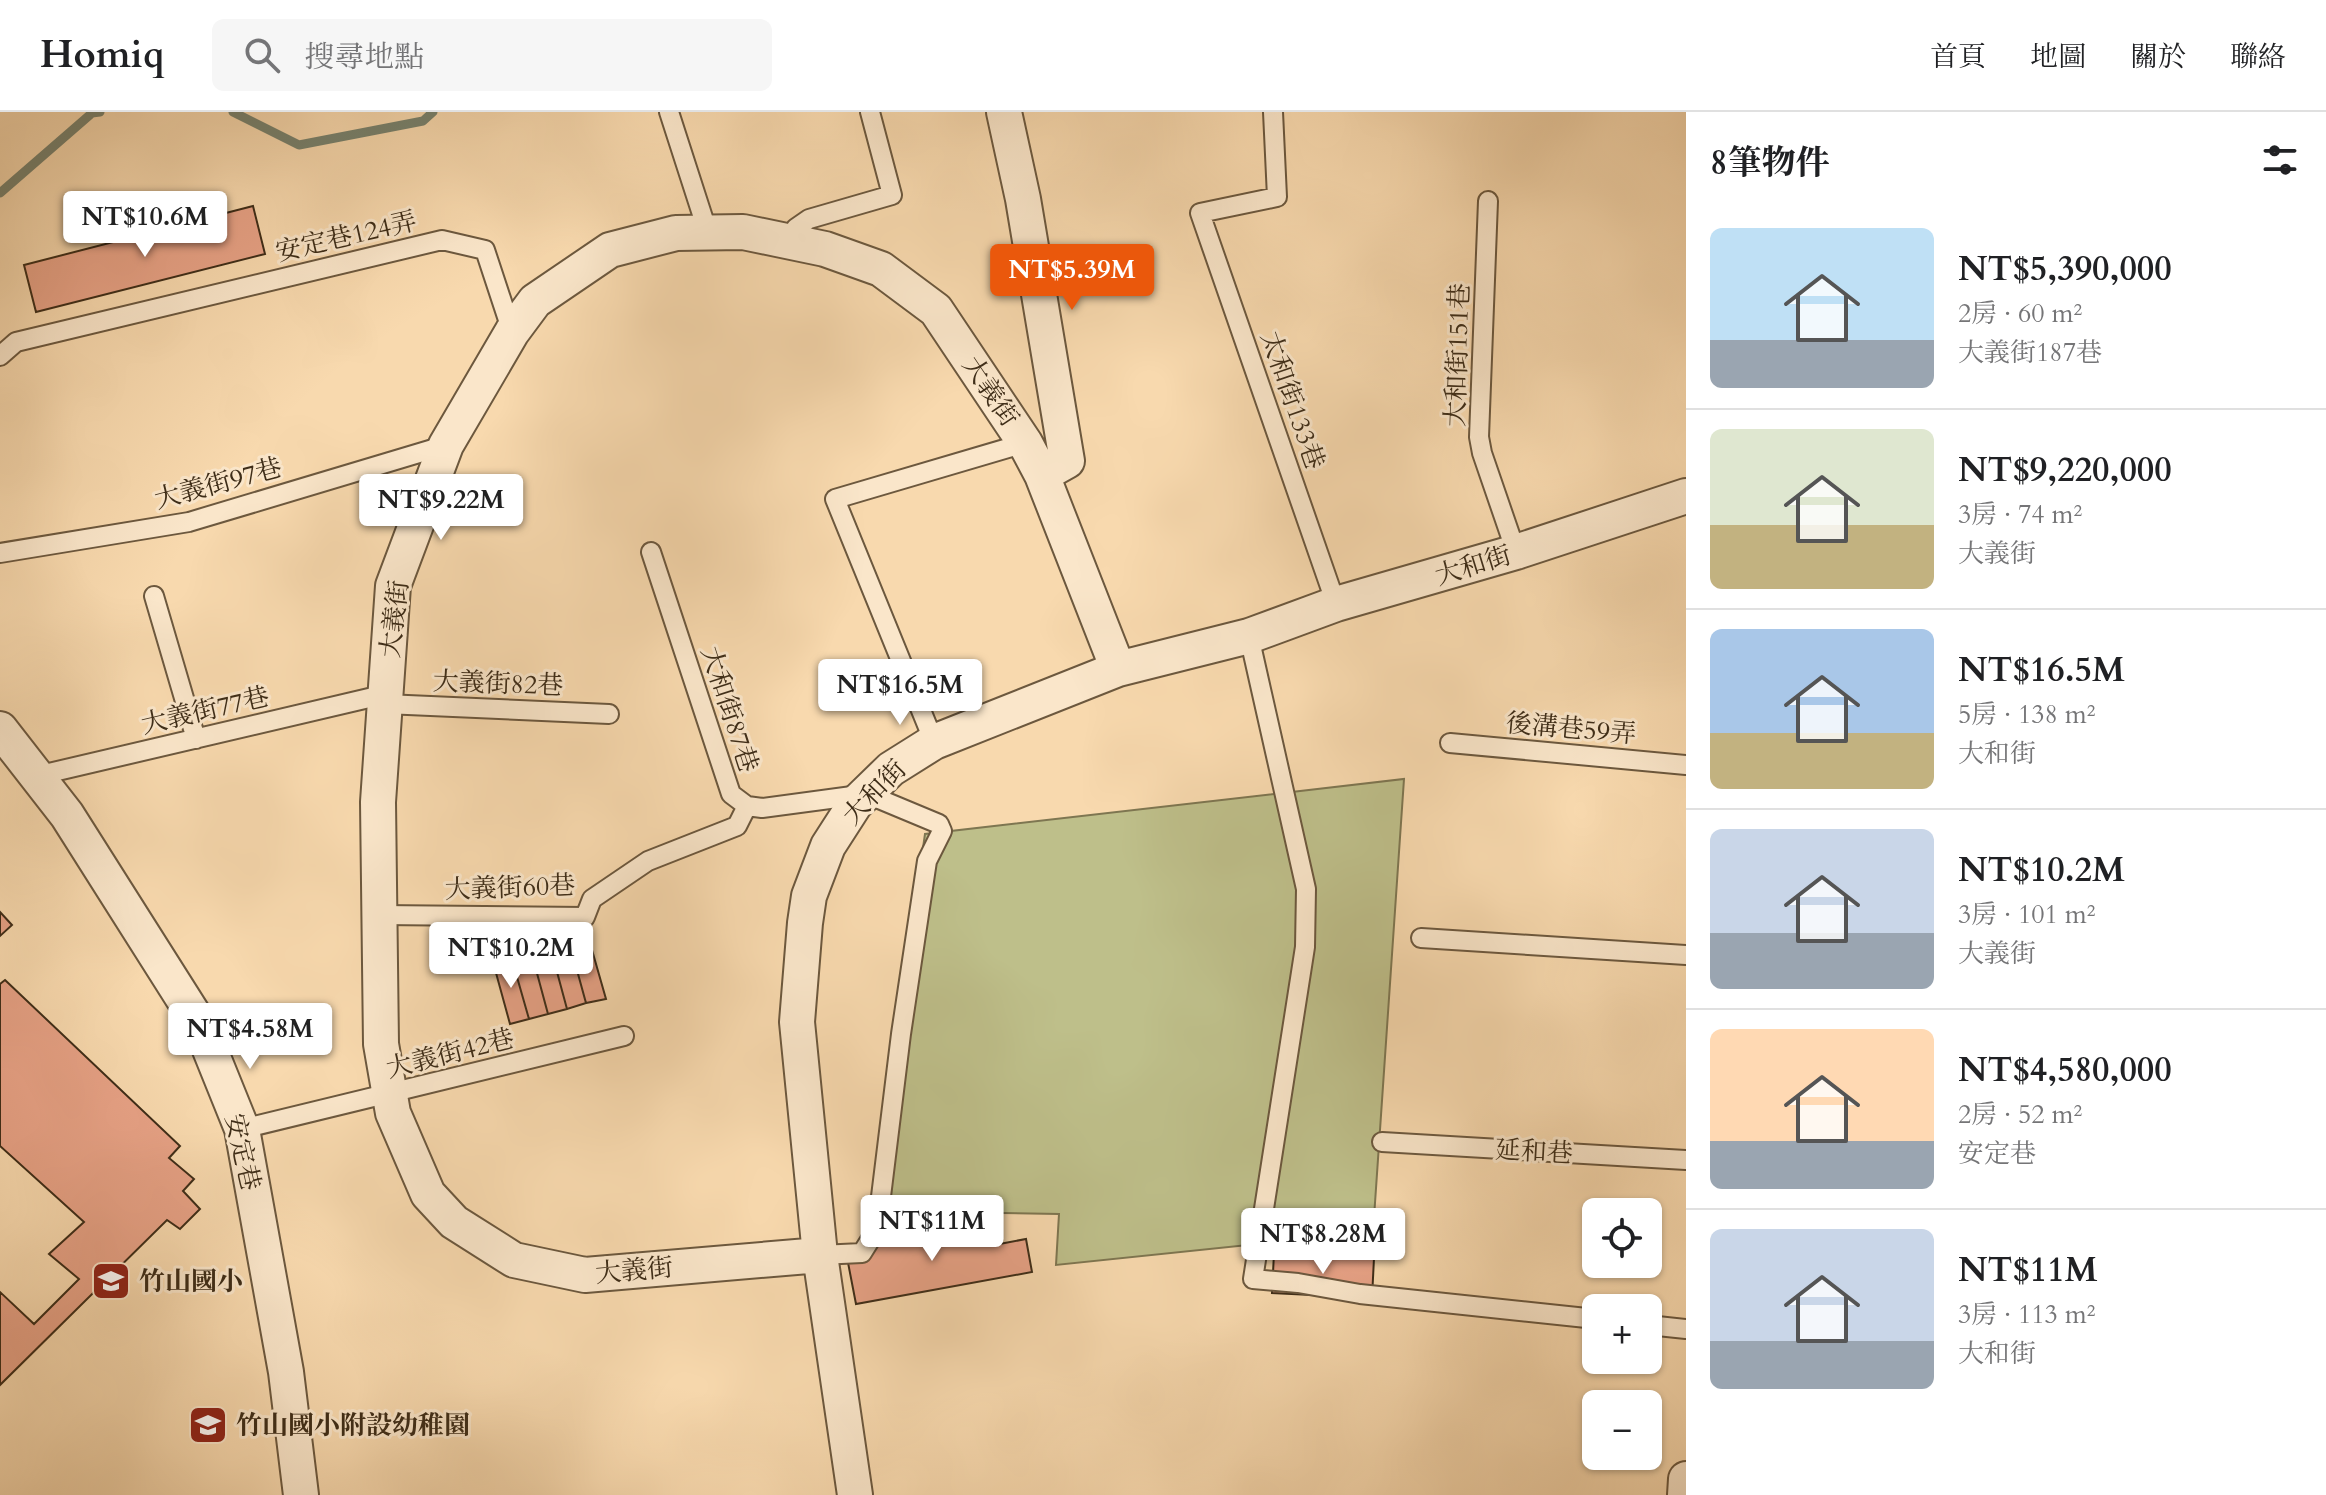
<!DOCTYPE html>
<html lang="zh-TW">
<meta charset="utf-8">
<style>
body{margin:0;font-family:Cardo,"Noto Serif TC",serif;background:#f6f6f6;color:#202124;height:100vh;display:flex;flex-direction:column;font-size:30px;white-space:nowrap}
*{box-sizing:border-box;margin:0}
p{font-size:26px;color:#757577}
.icon{flex:none;width:44px;height:44px;fill:none;stroke:currentColor;stroke-width:2;stroke-linecap:round;stroke-linejoin:round}
.map{position:relative;flex:1;overflow:hidden}
.side{display:flex;flex-direction:column;background:#fff;width:640px}
.side>*{flex:none}
.fabs{position:absolute;left:1582px;top:1086px;display:grid;gap:16px}
.fabs a{display:grid;place-items:center;width:80px;height:80px;border-radius:12px;background:#fff;box-shadow:0 2px 6px #0004;font-size:40px}
.price{position:absolute;translate:-50% -68px;padding:0 18px;border-radius:8px;background:#fff;color:#222;font-size:26px;line-height:52px;filter:drop-shadow(0 2px 4px #0008)}
.price::after{content:'';position:absolute;left:50%;top:48px;width:24px;height:18px;margin-left:-12px;background:inherit;clip-path:polygon(0 0,100% 0,50% 100%)}
.price.on{background:#ea580c;color:#fff}
ul{padding:0;list-style:none}
li{display:flex;align-items:center;gap:24px;height:200px;padding:0 24px}
li+li{border-top:2px solid #e0e0e0}
li span{display:grid;place-items:center;flex:none;width:224px;height:160px;border-radius:12px;color:#555}
li>.icon{margin-inline-start:auto}
span .icon{width:96px;height:96px;fill:#fffc;stroke-width:1}
li b{font-size:34px}
h2{display:flex;justify-content:space-between;align-items:center;height:96px;padding:0 24px;font-size:34px}
header{display:flex;align-items:center;gap:48px;box-sizing:border-box;height:112px;padding:0 40px;background:#fff;border-bottom:2px solid #e0e0e0}
header strong{font-size:38px}
nav{display:flex;gap:44px;margin-inline-start:auto;font-size:28px}
.search{width:560px;height:72px;background:#f6f6f6;display:flex;align-items:center;gap:20px;box-sizing:border-box;padding:0 28px;border-radius:12px;color:#757577;font-size:30px}
main{display:flex;flex:1;min-height:0}
.map>svg:first-child{display:block}
</style>
<header>
<strong>Homiq</strong>
<div class="search"><svg class="icon" aria-label="search" viewBox="0 0 24 24"><circle cx="10" cy="10" r="6"/><path d="M15 15l6 6"/></svg>搜尋地點</div>
<nav><a>首頁</a><a>地圖</a><a>關於</a><a>聯絡</a></nav>
</header>
<main>
<div class="map">
<svg width="1686" height="1383" viewBox="0 0 1686 1383">
<rect width="100%" height="100%" fill="#f8d9ae"/>
<filter id="stains"><feTurbulence type="fractalNoise" baseFrequency=".0025" numOctaves="4"/><feColorMatrix values="0 0 0 0 .2 0 0 0 0 .09 0 0 0 0 .02 0 0 0 .5 -.17"/></filter>
<radialGradient id="worn" r=".72"><stop offset=".6" stop-color="#630" stop-opacity="0"/><stop offset="1" stop-color="#630" stop-opacity=".3"/></radialGradient>
<!-- green -->
<path fill="#bebf8a" stroke="#7e7651" stroke-width="2" d="M1404,667L1373,1120L1056,1153L1059,1102L871,1099L925,722Z"/>
<g fill="none" stroke-linecap="round" stroke-linejoin="round">
<!-- stream -->
<path stroke="#77826f" stroke-width="9" d="M233,0L299,33L423,9L433,0
M0,81L92,1L100,0"/>
</g>
<!-- building -->
<path fill="#e7a286" stroke="#3e2d18" stroke-width="2" d="M253,94L265,142L36,200L24,153Z
M0,800L12,813L0,824Z
M588,824L606,887L586,891L569,829Z
M569,829L586,891L567,897L550,834Z
M550,834L567,897L548,902L531,839Z
M531,839L548,902L529,907L511,844Z
M511,844L529,907L510,912L493,850Z
M5,868L180,1034L169,1046L194,1067L183,1079L200,1097L180,1117L167,1108L0,1273V1180L34,1212L79,1167L49,1142L84,1110L0,1034V872Z
M958,1115L960,1123L991,1118L994,1133L1026,1127L1032,1160L856,1192L845,1135Z
M1274,1141L1374,1146L1372,1186L1272,1181Z"/>
<g fill="none" stroke-linecap="round" stroke-linejoin="round">
<!-- lane casing -->
<g stroke="#6c583e" stroke-width="22">
<path id="lane" d="M669,0L708,121
M1273,0L1277,85L1200,101L1336,492
M1488,89L1479,325L1482,341L1516,440
M796,131V116L809,107L892,83L870,0
M0,244L16,230L442,128L485,138L512,220
M651,440L731,682L747,694L762,696L867,682L939,712L942,719L927,749L901,922L877,1117L862,1141L820,1143
M0,441L189,410L446,333
M154,484L196,627
M1249,524L1306,777L1305,835L1253,1167L1298,1171L1360,1182L1596,1207
M385,592L609,602
M934,630L835,387L1025,331
M1450,631L1686,653
M36,664L386,582
M380,803L585,805L592,787L648,749L737,714L747,694
M1421,826L1686,843
M242,1017L624,924
M1382,1030L1686,1048
M1648,1213L1686,1217"/>
</g>
<!-- street casing -->
<g stroke="#6c583e" stroke-width="38">
<path id="street" d="M1004,0L1023,87L1067,349L1042,363
M0,617L67,703L200,913L242,1017L286,1260L301,1383
M820,1143L585,1163L514,1148L454,1110L428,1082L393,1001L381,932L378,690L393,474L446,333L512,220L535,189L610,138L676,121L743,120L825,137L881,157L936,198L1025,331L1042,363L1118,557
M855,1383L820,1143L797,910L805,811L809,784L828,734L855,692L891,657L934,630L1118,557L1249,524L1336,492L1516,440L1686,384
M1685,1383L1686,1367"/>
</g>
<!-- lane -->
<use href="#lane" stroke="#fae6ca" stroke-width="18"/>
<!-- street -->
<use href="#street" stroke="#fae6ca" stroke-width="34"/>
</g>
<!-- icons -->
<defs>
<g id="school-square" transform="scale(2)"><rect x="-9" y="-9" width="18" height="18" rx="4" fill="#8f2418" stroke="#fae6ca"/><path d="M0-5L7-2L0 1L-7-2ZM-4 1L0 2.5L4 1V4Q0 6-4 4Z" fill="#fff"/></g>
</defs>
<g fill-rule="evenodd">
<use href="#school-square" x="111" y="1169"/>
<use href="#school-square" x="208" y="1313"/>
</g>
<g text-anchor="middle" stroke-width="6" stroke-linejoin="round" paint-order="stroke">
<!-- street labels -->
<g font-size="26" fill="#3e2d18" stroke="#fae6ca">
<text transform="translate(346 124) rotate(-13)" y="9">安定巷124弄</text>
<text transform="translate(1457 243) rotate(-88)" y="9">大和街151巷</text>
<text transform="translate(991 279) rotate(56)" y="9">大義街</text>
<text transform="translate(1293 288) rotate(71)" y="9">太和街133巷</text>
<text transform="translate(218 371) rotate(-15)" y="9">大義街97巷</text>
<text transform="translate(1473 453) rotate(-17)" y="9">大和街</text>
<text transform="translate(394 507) rotate(-83)" y="9">大義街</text>
<text transform="translate(498 571) rotate(2)" y="9">大義街82巷</text>
<text transform="translate(730 597) rotate(72)" y="9">大和街87巷</text>
<text transform="translate(205 598) rotate(-13)" y="9">大義街77巷</text>
<text transform="translate(1571 616) rotate(5)" y="9">後溝巷59弄</text>
<text transform="translate(874 680) rotate(-46)" y="9">大和街</text>
<text transform="translate(510 775) rotate(-2)" y="9">大義街60巷</text>
<text transform="translate(450 941) rotate(-14)" y="9">大義街42巷</text>
<text transform="translate(1534 1039) rotate(3)" y="9">延和巷</text>
<text transform="translate(243 1040) rotate(77)" y="9">安定巷</text>
<text transform="translate(634 1158) rotate(-5)" y="9">大義街</text>
</g>
<!-- poi labels -->
<g font-size="26" font-weight="bold" fill="#3e2d18" stroke="#fae6ca" text-anchor="start">
<text x="139" y="1178">竹山國小</text>
<text x="236" y="1322">竹山國小附設幼稚園</text>
</g>
</g>
<rect width="100%" height="100%" filter="url(#stains)"/>
<rect width="100%" height="100%" fill="url(#worn)"/>
</svg>
<div class="fabs">
<a><svg class="icon" aria-label="locate" viewBox="0 0 24 24"><circle cx="12" cy="12" r="6"/><path d="M12 2v4M12 18v4M2 12h4M18 12h4"/></svg></a>
<a>+</a>
<a>−</a>
</div>
<b class="price" style="left:145px;top:147px">NT$10.6M</b>
<b class="price on" style="left:1072px;top:200px">NT$5.39M</b>
<b class="price" style="left:441px;top:430px">NT$9.22M</b>
<b class="price" style="left:900px;top:615px">NT$16.5M</b>
<b class="price" style="left:511px;top:878px">NT$10.2M</b>
<b class="price" style="left:250px;top:959px">NT$4.58M</b>
<b class="price" style="left:932px;top:1151px">NT$11M</b>
<b class="price" style="left:1323px;top:1164px">NT$8.28M</b>
</div>
<section class="side">
<h2>8筆物件<svg class="icon" aria-label="filters" viewBox="0 0 24 24"><path d="M4 7h16M4 17h16"/><circle cx="9" cy="7" r="2"/><circle cx="15" cy="17" r="2"/></svg></h2>
<ul>
<li><span style="background:linear-gradient(#bfe0f5 70%,#9aa5b1 0)"><svg class="icon" aria-label="home" viewBox="0 0 24 24"><path d="M3 11l9-7 9 7M6 9v11h12V9"/></svg></span><div><b>NT$5,390,000</b><p>2房 · 60 m²</p><p>大義街187巷</p></div></li>
<li><span style="background:linear-gradient(#dfe7d0 60%,#c2b280 0)"><svg class="icon" aria-label="home" viewBox="0 0 24 24"><path d="M3 11l9-7 9 7M6 9v11h12V9"/></svg></span><div><b>NT$9,220,000</b><p>3房 · 74 m²</p><p>大義街</p></div></li>
<li><span style="background:linear-gradient(#a9c7e8 65%,#c2b280 0)"><svg class="icon" aria-label="home" viewBox="0 0 24 24"><path d="M3 11l9-7 9 7M6 9v11h12V9"/></svg></span><div><b>NT$16.5M</b><p>5房 · 138 m²</p><p>大和街</p></div></li>
<li><span style="background:linear-gradient(#c9d6e8 65%,#9aa5b1 0)"><svg class="icon" aria-label="home" viewBox="0 0 24 24"><path d="M3 11l9-7 9 7M6 9v11h12V9"/></svg></span><div><b>NT$10.2M</b><p>3房 · 101 m²</p><p>大義街</p></div></li>
<li><span style="background:linear-gradient(#ffd9b3 70%,#9aa5b1 0)"><svg class="icon" aria-label="home" viewBox="0 0 24 24"><path d="M3 11l9-7 9 7M6 9v11h12V9"/></svg></span><div><b>NT$4,580,000</b><p>2房 · 52 m²</p><p>安定巷</p></div></li>
<li><span style="background:linear-gradient(#c9d6e8 70%,#9aa5b1 0)"><svg class="icon" aria-label="home" viewBox="0 0 24 24"><path d="M3 11l9-7 9 7M6 9v11h12V9"/></svg></span><div><b>NT$11M</b><p>3房 · 113 m²</p><p>大和街</p></div></li>
</ul>
</section>
</main>
